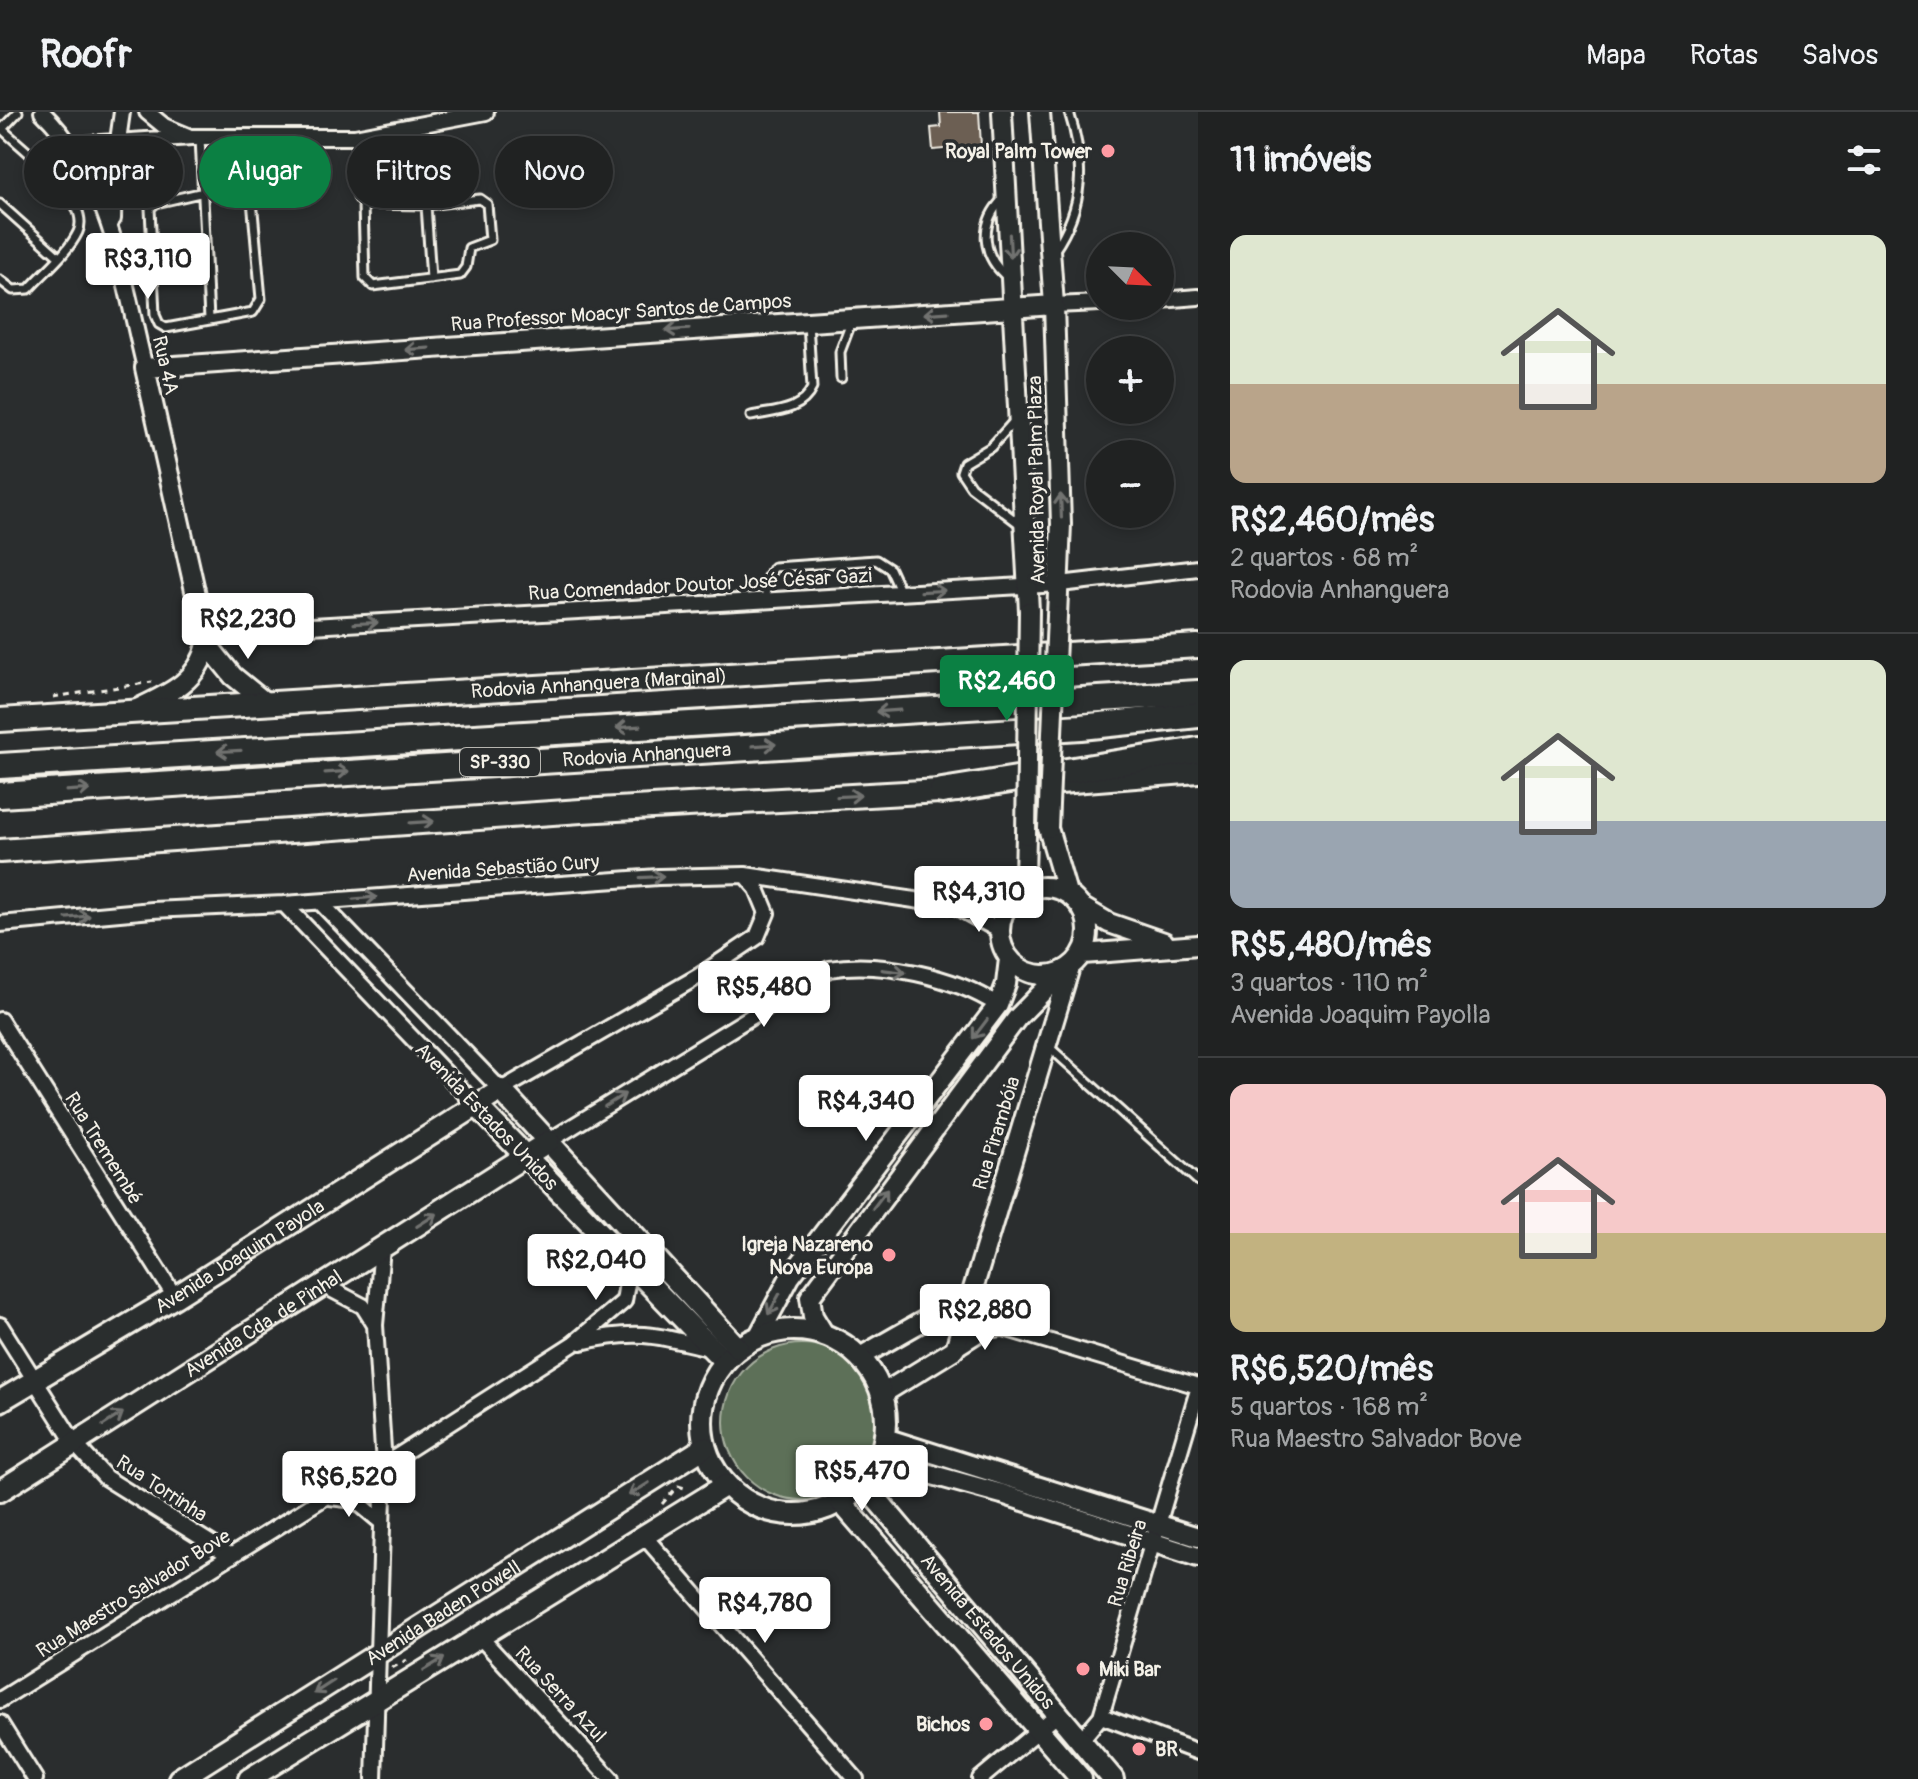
<!DOCTYPE html>
<html lang="pt">
<meta charset="utf-8">
<style>
body{margin:0;font-family:Pangolin,sans-serif;background:#2d2f2f;color:#f1f3f6;height:100vh;display:flex;flex-direction:column;font-size:30px;white-space:nowrap}
*{box-sizing:border-box;margin:0}
p{font-size:26px;color:#a2a4a5}
.icon{flex:none;width:44px;height:44px;fill:none;stroke:currentColor;stroke-width:2;stroke-linecap:round;stroke-linejoin:round}
.map{position:relative;flex:1;overflow:hidden}
.side{display:flex;flex-direction:column;background:#202222;width:720px}
.side>*{flex:none}
.guide{position:absolute;left:24px;top:24px;width:760px;height:72px;display:flex;gap:16px}
.needle{width:52px;rotate:114deg}
.controls{position:absolute;left:1086px;top:120px;display:grid;gap:16px}
.controls a{display:grid;place-items:center;width:88px;height:88px;border-radius:50%;background:#202222;box-shadow:0 4px 12px #0003,0 0 0 2px #3d3f40;font-size:40px}
.price{position:absolute;translate:-50% -68px;padding:0 18px;border-radius:8px;background:#fff;color:#222;font-size:26px;line-height:52px;filter:drop-shadow(0 2px 4px #0008)}
.price::after{content:'';position:absolute;left:50%;top:48px;width:24px;height:18px;margin-left:-12px;background:inherit;clip-path:polygon(0 0,100% 0,50% 100%)}
.price.active{background:#0b8043;color:#fff}
ul{padding:0;list-style:none}
li{display:grid;align-content:center;gap:16px;height:424px;padding:0 32px}
li+li{border-top:2px solid #3d3f40}
li span{display:grid;place-items:center;height:248px;border-radius:16px;color:#555}
li>.icon{margin-inline-start:auto}
span .icon{width:144px;height:144px;fill:#fffc;stroke-width:1}
li b{font-size:34px}
h2{display:flex;justify-content:space-between;align-items:center;height:96px;padding:0 32px;font-size:34px}
.tag{padding:0 28px;border-radius:36px;background:#202222;box-shadow:0 4px 12px #0003,0 0 0 2px #3d3f40;font-size:28px;line-height:72px}
.tag.active{background:#0b8043;color:#fff}
header{display:flex;align-items:center;gap:48px;box-sizing:border-box;height:112px;padding:0 40px;background:#202222;border-bottom:2px solid #3d3f40}
header strong{font-size:38px}
nav{display:flex;gap:44px;margin-inline-start:auto;font-size:28px}
main{display:flex;flex:1;min-height:0}
.map>svg:first-child{display:block}
</style>
<header>
<strong>Roofr</strong>
<nav><a>Mapa</a><a>Rotas</a><a>Salvos</a></nav>
</header>
<main>
<div class="map">
<svg width="1198" height="1667" viewBox="0 0 1198 1667">
<rect width="100%" height="100%" fill="#2a2d2e"/>
<filter id="ink" filterUnits="userSpaceOnUse"><feTurbulence type="fractalNoise" baseFrequency=".0125" numOctaves="2"/><feDisplacementMap in="SourceGraphic" scale="16" xChannelSelector="R" yChannelSelector="G"/><feConvolveMatrix kernelMatrix="1 2 1 2 8 2 1 2 1" color-interpolation-filters="sRGB"/></filter>
<g filter="url(#ink)">
<!-- green -->
<path fill="#5d6f58" stroke="#a8b0a0" stroke-width="2" d="M724 1310a78 78 0 1 1 156 0a78 78 0 1 1-156 0Z"/>
<!-- shadow -->
<path fill="#0007" d="M942,0H979L981,36L936,40L943,17Z"/>
<!-- building -->
<path fill="#6c5e53" stroke="#f4f1e8" stroke-width="2" d="M940,0H979L981,34L933,38L931,16L941,15Z"/>
<g fill="none" stroke-linecap="round" stroke-linejoin="round">
<!-- service casing -->
<g stroke="#f4f1e8" stroke-width="13">
<path id="service" d="M0,15C22,37 93,88 78,120C68,141 44,160 29,177L13,178L0,168
M2,17L18,0
M355,25L358,85L363,92L365,166L373,174L460,163L466,155L469,136L490,128L487,92L480,87L426,93L363,92
M200,26L209,207
M204,68L243,72L251,77L261,187L253,200L166,216L159,212L155,203L150,96L156,91L204,80
M1003,87C979,111 981,143 1007,165
M0,92L59,145
M426,93L431,167
M1054,139C1085,94 1085,50 1069,0
M841,266L840,240L852,208
M751,304C774,299 801,300 812,276L808,211
M1016,307L991,335L964,351L961,360L971,375L1021,413
M766,488V468L774,455L876,448L890,457L901,481
M1048,934L1198,1069"/>
</g>
<!-- minor casing -->
<g stroke="#f4f1e8" stroke-width="20">
<path id="minor" d="M42,0C111,67 123,167 145,256
M147,0L164,14L188,24
M70,33L192,25H355L486,0
M113,107L114,57L122,0
M1160,188L1198,185
M1054,193L1100,191
M204,520L1060,472L1198,456
M320,790L501,978L699,864L757,825L767,801L757,777L745,763
M284,792L477,994
M0,812L152,798L284,792L658,765L745,763L955,794L1000,819
M0,908L175,1185
M549,1029L829,857C880,848 955,865 998,893
M323,1173L363,1194L375,1213
M965,1199L1004,1216L1198,1274
M0,1213L75,1332L106,1366L231,1444
M581,1230C636,1217 656,1223 709,1236
M955,1237L985,1218L1001,1216
M330,1385L355,1388L380,1409
M644,1424L856,1667
M480,1525L611,1667
M0,1588L325,1385L384,1353L573,1232L624,1189L630,1154
M1101,1604L1198,1640
M0,1611L35,1667
M1080,1629L1101,1604L1198,1278
M374,1667L384,1353L375,1213L382,1136
M980,1667L1058,1602"/>
</g>
<!-- tertiary casing -->
<g stroke="#f4f1e8" stroke-width="24">
<path id="tertiary" d="M1002,0L1029,499
M1040,0L1054,193L1061,412L1057,504
M265,590L233,564L207,532L145,256L1054,193
M137,597C169,582 199,569 207,532
M1048,716L1067,781
M1000 819a44 44 0 1 1 88 0a44 44 0 1 1-88 0Z
M1020,782L1025,763L1026,723
M1082,795L1109,811L1164,830
M1083,842L1198,833
M824,1222L813,1204L810,1185L1017,906L1062,860
M758,1225L790,1165L998,893L1006,872L1009,847
M860,1245L939,1200L965,1199
M882,1282L955,1237L1070,855
M885,1326L1198,1425
M878,1348L1002,1382L1198,1445"/>
</g>
<!-- secondary casing -->
<g stroke="#f4f1e8" stroke-width="26">
<g id="secondary">
<path d="M477,994L724,1249"/>
<circle cx="794" cy="1310" r="92"/>
<path id="s1" d="M0,1289L175,1185L501,978L738,1236"/>
<path id="s2" d="M863,1371L1113,1667"/>
<path id="s3" d="M0,1379L549,1029"/>
<path d="M841,1390L1081,1667"/>
<path id="s4" d="M179,1667L705,1335"/>
<path d="M249,1667L726,1373"/>
</g>
</g>
<!-- trunk casing -->
<g stroke="#f4f1e8" stroke-width="28">
<g id="trunk">
<path id="s5" d="M0,608L1198,534"/>
<path d="M1060,670L1198,659"/>
<path d="M0,739L581,699L958,678"/>
</g>
</g>
<!-- motorway casing -->
<g stroke="#f4f1e8" stroke-width="30">
<g id="motorway">
<path d="M0,654L1198,581"/>
<path d="M942,679L1198,638"/>
<path id="s6" d="M0,683L1081,615L1198,603"/>
</g>
</g>
<!-- path -->
<path stroke="#f4f1e8" stroke-width="3" stroke-dasharray="6 6" stroke-linecap="butt" d="M53,585L152,570
M662,1392L678,1374L688,1377
M392,1556L407,1548"/>
<!-- service -->
<use href="#service" stroke="#2a2d2e" stroke-width="7"/>
<!-- minor -->
<use href="#minor" stroke="#2a2d2e" stroke-width="14"/>
<!-- tertiary -->
<use href="#tertiary" stroke="#2a2d2e" stroke-width="18"/>
<!-- secondary -->
<use href="#secondary" stroke="#2a2d2e" stroke-width="20"/>
<!-- trunk -->
<use href="#trunk" stroke="#2a2d2e" stroke-width="22"/>
<!-- motorway -->
<use href="#motorway" stroke="#2a2d2e" stroke-width="24"/>
<!-- tertiary-bridge casing -->
<g stroke="#f4f1e8" stroke-width="24" stroke-linecap="butt">
<path id="tertiary-bridge" d="M1048,716L1057,504
M1026,723L1029,499"/>
</g>
<!-- tertiary-bridge -->
<use href="#tertiary-bridge" stroke="#2a2d2e" stroke-width="18"/>
</g>
<!-- one-way arrows -->
<defs><path id="oneway-shaft" d="M-6 0H5M1.5-3L5.5 0L1.5 3" fill="none" stroke-width="1.6" stroke-linecap="round" stroke-linejoin="round" transform="scale(2)"/></defs>
<g stroke="#71726f">
<use href="#oneway-shaft" transform="translate(1010 134) rotate(87)"/>
<use href="#oneway-shaft" transform="translate(936 201) rotate(176)"/>
<use href="#oneway-shaft" transform="translate(677 218) rotate(176)"/>
<use href="#oneway-shaft" transform="translate(417 237) rotate(176)"/>
<use href="#oneway-shaft" transform="translate(1061 394) rotate(-92)"/>
<use href="#oneway-shaft" transform="translate(933 479) rotate(-3)"/>
<use href="#oneway-shaft" transform="translate(366 511) rotate(-3)"/>
<use href="#oneway-shaft" transform="translate(888 599) rotate(176)"/>
<use href="#oneway-shaft" transform="translate(628 615) rotate(176)"/>
<use href="#oneway-shaft" transform="translate(764 633) rotate(-4)"/>
<use href="#oneway-shaft" transform="translate(229 639) rotate(177)"/>
<use href="#oneway-shaft" transform="translate(337 660) rotate(-4)"/>
<use href="#oneway-shaft" transform="translate(78 678) rotate(-4)"/>
<use href="#oneway-shaft" transform="translate(849 684) rotate(-3)"/>
<use href="#oneway-shaft" transform="translate(422 710) rotate(-4)"/>
<use href="#oneway-shaft" transform="translate(652 765) rotate(-3)"/>
<use href="#oneway-shaft" transform="translate(365 786) rotate(-5)"/>
<use href="#oneway-shaft" transform="translate(78 805) rotate(-5)"/>
<use href="#oneway-shaft" transform="translate(894 859) rotate(7)"/>
<use href="#oneway-shaft" transform="translate(980 917) rotate(127)"/>
<use href="#oneway-shaft" transform="translate(615 988) rotate(-32)"/>
<use href="#oneway-shaft" transform="translate(880 1087) rotate(-53)"/>
<use href="#oneway-shaft" transform="translate(427 1108) rotate(-32)"/>
<use href="#oneway-shaft" transform="translate(774 1192) rotate(119)"/>
<use href="#oneway-shaft" transform="translate(113 1307) rotate(-33)"/>
<use href="#oneway-shaft" transform="translate(639 1377) rotate(148)"/>
<use href="#oneway-shaft" transform="translate(434 1552) rotate(-31)"/>
<use href="#oneway-shaft" transform="translate(324 1575) rotate(147)"/>
</g>
</g>
<!-- markers -->
<g fill="#ff9aa2" stroke="#2a2d2e" stroke-width="3">
<circle cx="1108" cy="39" r="8"/>
<circle cx="889" cy="1143" r="8"/>
<circle cx="1083" cy="1557" r="8"/>
<circle cx="986" cy="1612" r="8"/>
<circle cx="1139" cy="1637" r="8"/>
</g>
<g text-anchor="middle" stroke-width="7" stroke-linejoin="round" paint-order="stroke">
<!-- shield labels -->
<rect fill="#2a2d2e" stroke="#b7b6b0" stroke-width="2" x="460" y="636" width="80" height="28" rx="6"/>
<g font-size="18" font-weight="bold" fill="#f4f1e8">
<text x="500" y="656">SP-330</text>
</g>
<!-- poi labels -->
<g font-size="20" font-weight="bold" fill="#f4f1e8" stroke="#2a2d2e" text-anchor="end">
<text x="1092" y="46">Royal Palm Tower</text>
<text x="873" y="1139">Igreja Nazareno<tspan x="873" dy="23">Nova Europa</tspan></text>
<text x="1099" y="1564" text-anchor="start">Miki Bar</text>
<text x="970" y="1619">Bichos</text>
<text x="1155" y="1644" text-anchor="start">BR</text>
</g>
<!-- street labels -->
<g font-size="20" fill="#f4f1e8" stroke="#2a2d2e">
<text transform="translate(621 200) rotate(-4)" y="7">Rua Professor Moacyr Santos de Campos</text>
<text transform="translate(166 253) rotate(77)" y="7">Rua 4A</text>
<text transform="translate(1036 368) rotate(-91)" y="7">Avenida Royal Palm Plaza</text>
<text transform="translate(700 472) rotate(-3)" y="7">Rua Comendador Doutor José César Gazi</text>
<text dy="7" stroke="none"><textPath href="#s5" startOffset="600">Rodovia Anhanguera (Marginal)</textPath></text>
<text dy="7" stroke="none"><textPath href="#s6" startOffset="648">Rodovia Anhanguera</textPath></text>
<text transform="translate(503 756) rotate(-4)" y="7">Avenida Sebastião Cury</text>
<text transform="translate(487 1004) rotate(46)" y="7">Avenida Estados Unidos</text>
<text transform="translate(996 1021) rotate(-73)" y="7">Rua Pirambóia</text>
<text transform="translate(104 1036) rotate(58)" y="7">Rua Tremembé</text>
<text dy="7" stroke="none"><textPath href="#s1" startOffset="280">Avenida Joaquim Payola</textPath></text>
<text dy="7" stroke="none"><textPath href="#s3" startOffset="312">Avenida Cda. de Pinhal</textPath></text>
<text transform="translate(162 1376) rotate(33)" y="7">Rua Torrinha</text>
<text transform="translate(1127 1451) rotate(-73)" y="7">Rua Ribeira</text>
<text transform="translate(133 1481) rotate(-32)" y="7">Rua Maestro Salvador Bove</text>
<text dy="7" stroke="none"><textPath href="#s4" startOffset="312">Avenida Baden Powell</textPath></text>
<text dy="7" stroke="none"><textPath href="#s2" startOffset="194">Avenida Estados Unidos</textPath></text>
<text transform="translate(561 1582) rotate(47)" y="7">Rua Serra Azul</text>
</g>
</g>
</svg>
<div class="controls">
<a><svg class="needle" viewBox="-14 -14 28 28"><path d="M0-13l5 13h-10z" fill="#e53935"/><path d="M0 13l5-13h-10z" fill="#a2a4a5"/></svg></a>
<a>+</a>
<a>−</a>
</div>
<b class="price" style="left:148px;top:189px">R$3,110</b>
<b class="price" style="left:248px;top:549px">R$2,230</b>
<b class="price active" style="left:1007px;top:611px">R$2,460</b>
<b class="price" style="left:979px;top:822px">R$4,310</b>
<b class="price" style="left:764px;top:917px">R$5,480</b>
<b class="price" style="left:866px;top:1031px">R$4,340</b>
<b class="price" style="left:596px;top:1190px">R$2,040</b>
<b class="price" style="left:985px;top:1240px">R$2,880</b>
<b class="price" style="left:862px;top:1401px">R$5,470</b>
<b class="price" style="left:349px;top:1407px">R$6,520</b>
<b class="price" style="left:765px;top:1533px">R$4,780</b>
<div class="guide">
<a class="tag">Comprar</a>
<a class="tag active">Alugar</a>
<a class="tag">Filtros</a>
<a class="tag">Novo</a>
</div>
</div>
<section class="side">
<h2>11 imóveis<svg class="icon" aria-label="filters" viewBox="0 0 24 24"><path d="M4 7h16M4 17h16"/><circle cx="9" cy="7" r="2"/><circle cx="15" cy="17" r="2"/></svg></h2>
<ul>
<li><span style="background:linear-gradient(#dfe7d0 60%,#b9a48a 0)"><svg class="icon" aria-label="home" viewBox="0 0 24 24"><path d="M3 11l9-7 9 7M6 9v11h12V9"/></svg></span><div><b>R$2,460/mês</b><p>2 quartos · 68 m²</p><p>Rodovia Anhanguera</p></div></li>
<li><span style="background:linear-gradient(#dfe7d0 65%,#9aa5b1 0)"><svg class="icon" aria-label="home" viewBox="0 0 24 24"><path d="M3 11l9-7 9 7M6 9v11h12V9"/></svg></span><div><b>R$5,480/mês</b><p>3 quartos · 110 m²</p><p>Avenida Joaquim Payolla</p></div></li>
<li><span style="background:linear-gradient(#f6c9c9 60%,#c2b280 0)"><svg class="icon" aria-label="home" viewBox="0 0 24 24"><path d="M3 11l9-7 9 7M6 9v11h12V9"/></svg></span><div><b>R$6,520/mês</b><p>5 quartos · 168 m²</p><p>Rua Maestro Salvador Bove</p></div></li>
</ul>
</section>
</main>
